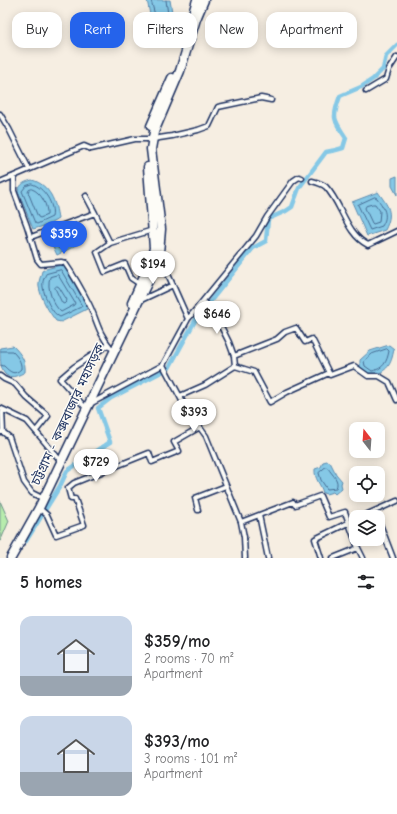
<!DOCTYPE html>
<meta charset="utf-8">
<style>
body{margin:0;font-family:"Comic Neue","Noto Sans Bengali",sans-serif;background:#f6f6f6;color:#202124;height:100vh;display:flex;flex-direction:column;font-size:15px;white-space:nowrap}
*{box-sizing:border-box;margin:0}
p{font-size:13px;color:#757577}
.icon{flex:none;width:22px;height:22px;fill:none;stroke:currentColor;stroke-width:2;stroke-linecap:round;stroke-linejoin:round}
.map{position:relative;height:558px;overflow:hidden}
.details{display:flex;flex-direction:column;background:#fff;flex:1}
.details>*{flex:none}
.banner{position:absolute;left:12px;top:12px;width:373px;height:36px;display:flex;gap:8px}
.needle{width:26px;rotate:343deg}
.fabs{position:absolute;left:349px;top:422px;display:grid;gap:8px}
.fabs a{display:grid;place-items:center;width:36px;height:36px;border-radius:8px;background:#fff;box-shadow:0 2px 10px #0003;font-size:20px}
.price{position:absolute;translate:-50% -34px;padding:0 9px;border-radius:14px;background:#fff;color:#222;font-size:13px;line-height:26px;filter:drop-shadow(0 1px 2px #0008)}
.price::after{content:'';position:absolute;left:50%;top:24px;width:12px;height:9px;margin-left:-6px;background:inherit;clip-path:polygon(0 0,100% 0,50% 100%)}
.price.current{background:#2563eb;color:#fff}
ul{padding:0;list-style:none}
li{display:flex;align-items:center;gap:12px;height:100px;padding:0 20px}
li span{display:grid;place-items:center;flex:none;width:112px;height:80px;border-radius:12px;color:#555}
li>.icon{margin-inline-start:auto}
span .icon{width:48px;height:48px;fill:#fffc;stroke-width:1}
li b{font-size:17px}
h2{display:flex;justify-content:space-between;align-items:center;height:48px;padding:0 20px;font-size:17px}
.tag{padding:0 14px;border-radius:12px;background:#fff;box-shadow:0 2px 10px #0003;font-size:14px;line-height:36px}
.tag.current{background:#2563eb;color:#fff}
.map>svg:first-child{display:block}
</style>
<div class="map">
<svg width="397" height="558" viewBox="0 0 397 558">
<rect width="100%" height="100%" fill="#f6eee2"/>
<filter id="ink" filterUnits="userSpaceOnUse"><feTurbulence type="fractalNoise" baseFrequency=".025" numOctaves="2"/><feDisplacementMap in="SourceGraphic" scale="8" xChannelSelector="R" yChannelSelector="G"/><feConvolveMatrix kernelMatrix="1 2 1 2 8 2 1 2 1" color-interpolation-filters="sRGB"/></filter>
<g filter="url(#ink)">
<!-- park -->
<path fill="#b7ecad" stroke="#698e86" d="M0,501L9,521L0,542Z"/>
<!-- water -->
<path fill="#85c8e6" stroke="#5b8bb0" d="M147,0H170L174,24C169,29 160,29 153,29Z
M397,176V195L392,186V178Z
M32,180C50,185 56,202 58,219L48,225L33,229L18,191C21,183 25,182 32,180Z
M378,192C388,206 394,212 385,230L367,236L352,202Z
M68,226L77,245L57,255L47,234Z
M61,265L64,266L86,304L87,309L61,322L56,321C49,312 41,299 39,287C38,282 41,276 42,271L46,269Z
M389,345L394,349C391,365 388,371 371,376L360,367V360L370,351Z
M13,346C21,354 26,361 25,372C1,386 0,366 0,348Z
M327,461L330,462L336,474L342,481L341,484L342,488L335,494L333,492L326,494L323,493C321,484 314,479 315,469L321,467L323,462Z"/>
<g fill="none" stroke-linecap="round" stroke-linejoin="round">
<!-- shore -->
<path stroke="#456c94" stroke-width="1" d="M151,0L157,23L162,25L169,22L166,0
M32,184C44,187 55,205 52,217L37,224L35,223L22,191L26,186Z
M32,189C41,192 48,206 47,215L40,218L38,217L28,192L29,190Z
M375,197L377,198C384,208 389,215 382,226L370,230L358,205Z
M373,204H375L380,211L379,222L373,224L372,223L365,208L366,206Z
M65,232L71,243L59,249L53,237Z
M61,270L82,306L81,307L60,317C52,314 44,296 43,287C42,282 44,278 46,274Z
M58,275L75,303L74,305L61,312C53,305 46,288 50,277Z
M57,286L59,287L67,300L66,302L64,304L62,303L55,288Z
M387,349L389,351C387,362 383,369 372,371L365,366L364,361L372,354Z
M0,351H12C17,356 22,362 21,369C14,376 10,372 4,366L0,365
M326,467L328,468C332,475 340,480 336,488L327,489L321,480L319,473Z"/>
<!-- canal -->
<path stroke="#85c8e6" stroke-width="4.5" d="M26,541L60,486L67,471L110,442L98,408L111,398L169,368L196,319L253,248L266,241L268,219L286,211L292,207L299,188L326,152L336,150L343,148L346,138C333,119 332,118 340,96L361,87L373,79L383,69L386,56L397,45"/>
<!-- street casing -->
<g stroke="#1b2f5e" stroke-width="7">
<path id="street" d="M366,91L386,79L389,69L397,57
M0,114L9,129L29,169
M14,176V191L27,226L37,259L41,264L61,262L65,263C74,276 82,290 89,304C97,320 98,333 111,348
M312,181C316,182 323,184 326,187C342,204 346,234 368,245L397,231
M0,182L84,146L91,149L135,139H153L172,136L198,130L209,126L218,107L261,98L271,100
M86,196L95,213
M31,237L95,213L110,243L153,230
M110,243L97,252L105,272L125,264L131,278L140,284
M159,254L188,319
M141,300L173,285
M203,301C217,318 228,336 234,356
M163,365L187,410L206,436L241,522L244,537L245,558
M235,366L254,372L270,402L287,392L329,373
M0,376L4,379L15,384L26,397L48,416L36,431
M180,396L205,385L235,366L234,356L277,339L285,332L296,328L305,342L312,339L330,375L354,366L368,376H379L389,382L397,400
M90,404L163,365L188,319L256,236L267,217L293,181L299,177L302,178
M84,406L60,379L74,367L108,345
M0,408L27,421L59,459
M2,409L3,432
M0,432H3L9,437L24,482L32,493L40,497
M39,508L47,515L56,535L84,525L75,499H71L68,488L74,483L149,453L152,462L179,451L174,442L200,427
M198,510L195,498L226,486
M259,515L293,502L295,505L320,496L329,517L345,512L358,548L333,558
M361,517L397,501
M378,519L393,558
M241,522L259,515L268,558
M358,548L363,558
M321,558L315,539L356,519"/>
</g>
<!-- highway casing -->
<g stroke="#1b2f5e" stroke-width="11">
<path id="highway" d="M192,17L197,0
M151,126L172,78
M132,303L151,260L154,248L148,167
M11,558L39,508L150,277L159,253L161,229L151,149L154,132L180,71L196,19L204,0"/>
</g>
<!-- street -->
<use href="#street" stroke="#fdfcf7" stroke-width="4"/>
<!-- highway -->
<use href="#highway" stroke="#fdfcf7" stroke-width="8"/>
</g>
</g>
<g text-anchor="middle" stroke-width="3" stroke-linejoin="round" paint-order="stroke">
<!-- street labels -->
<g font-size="13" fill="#1b2f5e" stroke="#fdfcf7">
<text transform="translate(67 414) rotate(-65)" y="5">চট্টগ্রাম - কক্সবাজার মহাসড়ক</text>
</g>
</g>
</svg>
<div class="fabs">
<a><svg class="needle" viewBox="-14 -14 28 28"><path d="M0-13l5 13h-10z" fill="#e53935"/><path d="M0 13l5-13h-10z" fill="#757577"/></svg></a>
<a><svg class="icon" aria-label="locate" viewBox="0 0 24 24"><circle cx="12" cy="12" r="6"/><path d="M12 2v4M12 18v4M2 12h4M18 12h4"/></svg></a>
<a><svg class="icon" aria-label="layers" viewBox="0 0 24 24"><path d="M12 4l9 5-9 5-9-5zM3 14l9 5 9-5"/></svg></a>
</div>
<b class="price current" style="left:64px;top:255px">$359</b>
<b class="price" style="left:153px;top:285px">$194</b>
<b class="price" style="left:217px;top:335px">$646</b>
<b class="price" style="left:194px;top:433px">$393</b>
<b class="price" style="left:96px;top:483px">$729</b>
<div class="banner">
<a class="tag">Buy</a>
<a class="tag current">Rent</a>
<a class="tag">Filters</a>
<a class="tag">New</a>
<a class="tag">Apartment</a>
</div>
</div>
<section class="details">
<h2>5 homes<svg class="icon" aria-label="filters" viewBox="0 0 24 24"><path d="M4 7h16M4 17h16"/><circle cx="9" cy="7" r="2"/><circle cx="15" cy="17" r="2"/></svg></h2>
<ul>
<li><span style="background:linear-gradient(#c9d6e8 75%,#9aa5b1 0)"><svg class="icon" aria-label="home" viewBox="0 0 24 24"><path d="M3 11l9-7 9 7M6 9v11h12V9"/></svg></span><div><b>$359/mo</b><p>2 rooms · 70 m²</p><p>Apartment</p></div></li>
<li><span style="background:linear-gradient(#c9d6e8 70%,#9aa5b1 0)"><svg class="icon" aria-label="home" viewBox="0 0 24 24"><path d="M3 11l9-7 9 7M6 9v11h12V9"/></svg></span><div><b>$393/mo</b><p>3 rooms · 101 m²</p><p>Apartment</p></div></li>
</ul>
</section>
